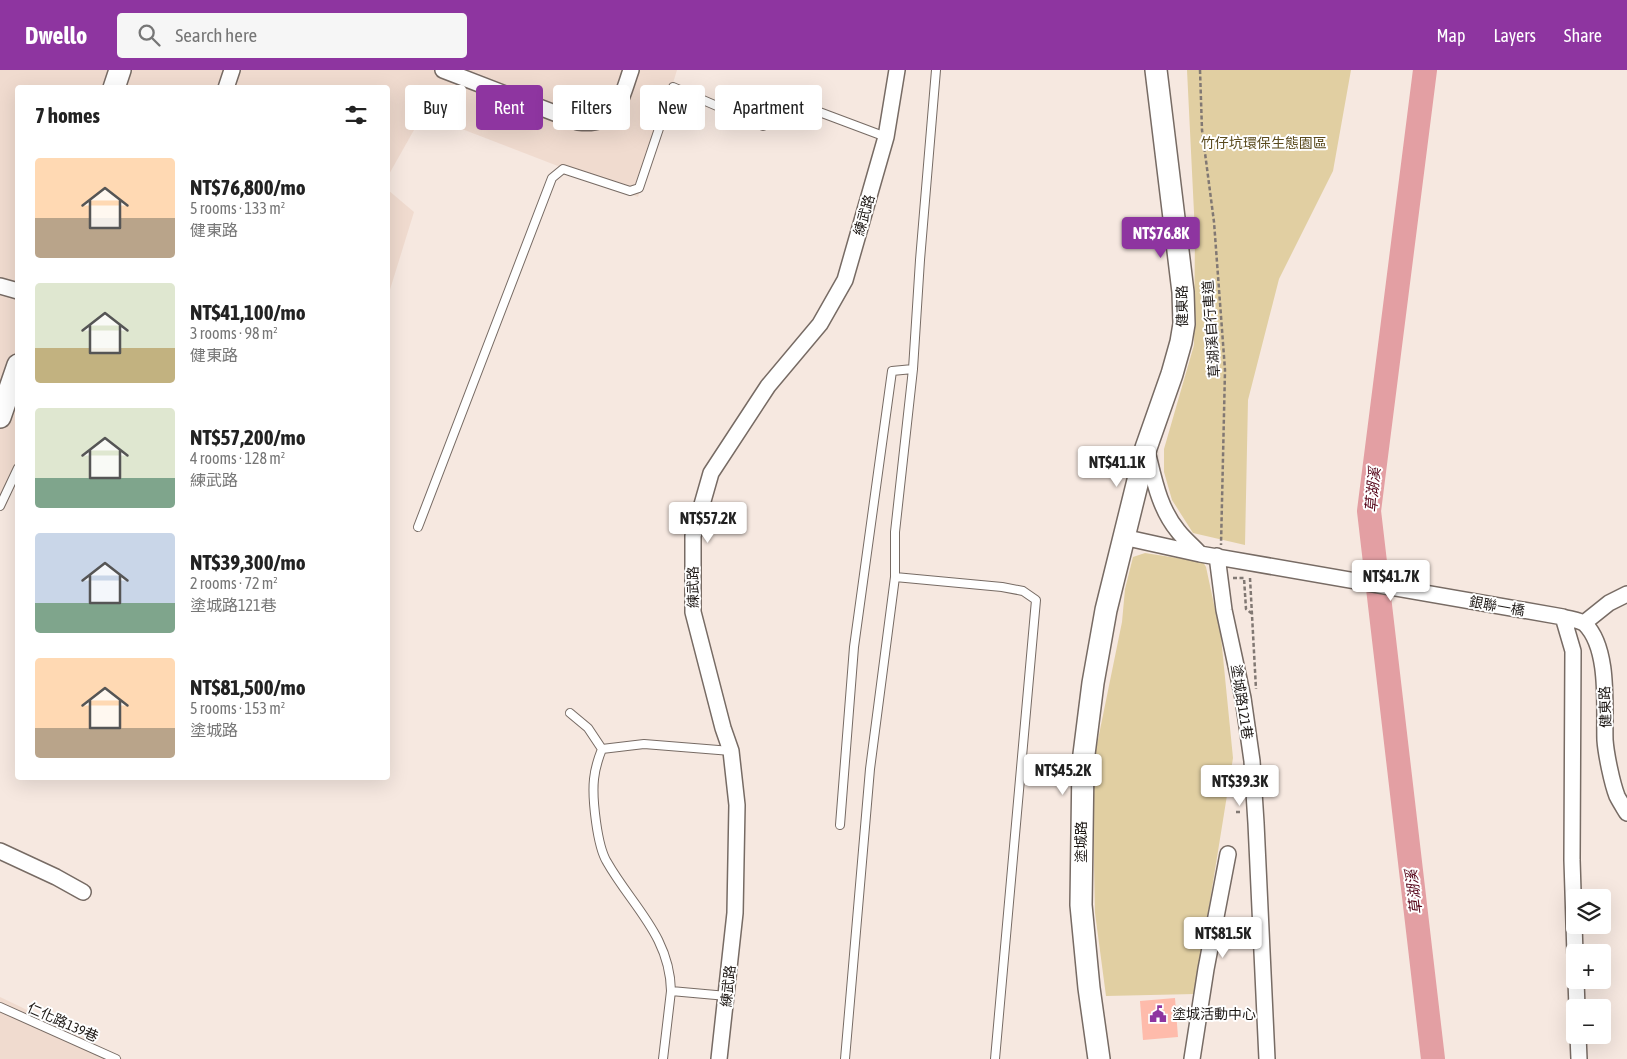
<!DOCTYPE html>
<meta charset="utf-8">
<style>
body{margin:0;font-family:"Asap Condensed","Noto Sans TC",sans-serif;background:#f6f6f6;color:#222;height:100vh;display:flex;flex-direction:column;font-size:19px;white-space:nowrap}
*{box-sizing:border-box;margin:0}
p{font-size:16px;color:#767676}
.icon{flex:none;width:28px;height:28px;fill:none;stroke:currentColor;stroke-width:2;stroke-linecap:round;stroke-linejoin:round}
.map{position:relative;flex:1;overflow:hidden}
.sheet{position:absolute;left:15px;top:15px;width:375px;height:695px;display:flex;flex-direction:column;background:#fff;border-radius:5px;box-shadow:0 5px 20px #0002}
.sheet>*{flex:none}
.hud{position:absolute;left:405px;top:15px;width:475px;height:45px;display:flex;gap:10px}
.tools{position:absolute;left:1566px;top:819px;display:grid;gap:10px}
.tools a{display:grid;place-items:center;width:45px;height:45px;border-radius:5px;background:#fff;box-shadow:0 5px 20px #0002;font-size:25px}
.price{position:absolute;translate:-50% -42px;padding:0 11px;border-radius:5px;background:#fff;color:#222;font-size:16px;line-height:32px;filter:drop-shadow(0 1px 2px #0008)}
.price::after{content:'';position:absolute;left:50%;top:30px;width:15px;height:11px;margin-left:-8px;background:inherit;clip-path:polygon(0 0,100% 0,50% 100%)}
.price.current{background:#8e35a0;color:#fff}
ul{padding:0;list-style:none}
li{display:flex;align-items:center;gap:15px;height:125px;padding:0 20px}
li span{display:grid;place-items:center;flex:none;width:140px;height:100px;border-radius:5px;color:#555}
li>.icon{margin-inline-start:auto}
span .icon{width:60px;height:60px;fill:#fffc;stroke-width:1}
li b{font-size:21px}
h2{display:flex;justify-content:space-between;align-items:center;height:60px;padding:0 20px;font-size:21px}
.tag{padding:0 18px;border-radius:5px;background:#fff;box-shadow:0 5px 20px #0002;font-size:18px;line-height:45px}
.tag.current{background:#8e35a0;color:#fff}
header{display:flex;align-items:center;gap:30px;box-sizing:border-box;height:70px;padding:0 25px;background:#8e35a0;color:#fff}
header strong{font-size:24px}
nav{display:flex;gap:28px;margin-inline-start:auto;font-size:18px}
.search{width:350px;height:45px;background:#f6f6f6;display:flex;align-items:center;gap:12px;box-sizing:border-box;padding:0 18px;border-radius:5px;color:#767676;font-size:19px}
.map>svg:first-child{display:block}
</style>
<header>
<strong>Dwello</strong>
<div class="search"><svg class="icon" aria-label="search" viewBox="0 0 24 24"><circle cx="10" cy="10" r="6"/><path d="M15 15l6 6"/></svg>Search here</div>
<nav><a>Map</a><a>Layers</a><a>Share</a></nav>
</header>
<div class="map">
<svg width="1627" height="989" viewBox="0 0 1627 989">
<rect width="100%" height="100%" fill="#f6e8e0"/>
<!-- built -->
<path fill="#f0dbcf" d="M0,0H677L638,127L423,44L388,106V18H18V394L0,437Z
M388,120L414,142L388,226Z
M0,927L21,937L123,989H0Z"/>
<!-- green -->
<path fill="#e1cfa2" d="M1187,0H1351L1333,101L1279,209L1248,330L1245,475L1193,463L1172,430L1164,402V379L1194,275L1195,163Z
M1145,483L1203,492L1206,497L1221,567L1233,688L1195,924L1106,926L1095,843L1092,699L1122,552L1125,519L1133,487Z"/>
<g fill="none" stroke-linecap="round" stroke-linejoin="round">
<!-- river -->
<path stroke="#e39fa3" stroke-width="24" d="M1425,0L1369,441L1433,989"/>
</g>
<!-- building -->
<path fill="#febbab" d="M1175,928L1178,967L1143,970L1140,931Z"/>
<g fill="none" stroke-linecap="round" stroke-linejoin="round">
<!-- lane casing -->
<g stroke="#776b64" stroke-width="10">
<path id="lane" d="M0,436L18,398
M418,457L552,108L563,99L630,121L639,118L673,17L763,56L806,37L886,67
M895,507L1002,517L1023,521L1036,530L995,989
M570,643L588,658L602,679
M840,755L854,577L892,301L913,299
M727,926L671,921C670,866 632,836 607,792C597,776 592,728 594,709C595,699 598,689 602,679L644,674L731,681
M0,937L116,989
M663,989L671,921
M845,989L870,699L895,507V462L913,299L920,190L936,0"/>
</g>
<!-- street casing -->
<g stroke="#776b64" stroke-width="18">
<path id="street" d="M443,0L578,52C617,57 621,29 631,0
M226,18L232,0
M0,216L18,221
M1147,381C1154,409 1159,438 1178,461C1184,469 1193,476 1200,484
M1123,467L1200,484L1563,547C1569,549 1580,550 1585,554C1610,579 1604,637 1605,670C1606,684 1612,713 1617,726C1620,732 1624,738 1627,743
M1217,486L1224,540L1243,628L1252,691L1256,753L1267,989
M1563,547L1573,581L1572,790L1575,885
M1584,553L1609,533L1627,524
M0,781L56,807L83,822
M1576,910L1577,938
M1578,965L1579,989
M719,989L735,843L737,735L731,681L723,658L693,542V466L711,403L768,316L820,254L845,210L886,67L897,0
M1192,989L1206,899L1228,784"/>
</g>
<!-- secondary casing -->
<g stroke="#776b64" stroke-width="24">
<path id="secondary" d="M114,18L120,0
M0,347L18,295
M1099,989L1089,918L1081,835L1083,692L1093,613L1106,540L1146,378L1172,304L1181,272L1184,254L1183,222L1156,0"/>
</g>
<!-- path -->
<path stroke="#817873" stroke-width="2.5" stroke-dasharray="4 2.5" stroke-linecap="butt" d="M1200,0L1202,60L1214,152L1225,300L1221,475
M1233,508H1244L1246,539L1251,543
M1250,508L1256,619
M1236,742H1241"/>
<!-- lane -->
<use href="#lane" stroke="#fff" stroke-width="8"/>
<!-- street -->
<use href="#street" stroke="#fff" stroke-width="15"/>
<!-- secondary -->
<use href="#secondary" stroke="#fff" stroke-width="21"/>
</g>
<!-- icons -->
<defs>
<g id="civic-bare" transform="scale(1.35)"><path d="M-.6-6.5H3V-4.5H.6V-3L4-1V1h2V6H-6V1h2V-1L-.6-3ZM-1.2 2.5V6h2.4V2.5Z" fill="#8e35a0" stroke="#fff" stroke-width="2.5" paint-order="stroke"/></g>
</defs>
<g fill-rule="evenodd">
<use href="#civic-bare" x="1158" y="944"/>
</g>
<g text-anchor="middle" stroke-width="4" stroke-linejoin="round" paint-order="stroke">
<!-- park labels -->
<g font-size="14" fill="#5a4a1d" stroke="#fff">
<text x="1264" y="78">竹仔坑環保生態園區</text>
</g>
<!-- street labels -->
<g font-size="14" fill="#1d1815" stroke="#fff">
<text transform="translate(864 145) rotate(-74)" y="5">練武路</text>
<text transform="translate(1182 236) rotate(-91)" y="5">健東路</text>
<text transform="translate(1211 259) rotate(-94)" y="5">草湖溪自行車道</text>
<text transform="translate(693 517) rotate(-91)" y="5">練武路</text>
<text transform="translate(1497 536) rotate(10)" y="5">銀聯一橋</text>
<text transform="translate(1242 632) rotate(81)" y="5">塗城路121巷</text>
<text transform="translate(1605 637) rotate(-92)" y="5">健東路</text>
<text transform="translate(1081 772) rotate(-90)" y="5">塗城路</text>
<text transform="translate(728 916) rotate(-84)" y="5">練武路</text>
<text transform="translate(63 952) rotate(24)" y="5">仁化路139巷</text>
</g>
<!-- poi labels -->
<g font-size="14" fill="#1d1815" stroke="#fff" text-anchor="start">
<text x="1172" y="949">塗城活動中心</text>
</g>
<!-- water labels -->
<g font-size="15" font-style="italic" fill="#550418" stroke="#fff">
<text transform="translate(1373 420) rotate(-85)" y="5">草湖溪</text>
<text transform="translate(1414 822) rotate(-97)" y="5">草湖溪</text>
</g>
</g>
</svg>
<div class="tools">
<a><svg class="icon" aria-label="layers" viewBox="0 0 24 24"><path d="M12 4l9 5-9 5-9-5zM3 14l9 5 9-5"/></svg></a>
<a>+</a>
<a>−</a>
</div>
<b class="price current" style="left:1161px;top:189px">NT$76.8K</b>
<b class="price" style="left:1117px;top:418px">NT$41.1K</b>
<b class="price" style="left:708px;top:474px">NT$57.2K</b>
<b class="price" style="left:1391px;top:532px">NT$41.7K</b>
<b class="price" style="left:1063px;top:726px">NT$45.2K</b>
<b class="price" style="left:1240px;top:737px">NT$39.3K</b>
<b class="price" style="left:1223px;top:889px">NT$81.5K</b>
<div class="hud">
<a class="tag">Buy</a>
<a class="tag current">Rent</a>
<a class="tag">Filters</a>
<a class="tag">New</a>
<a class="tag">Apartment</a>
</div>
<section class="sheet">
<h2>7 homes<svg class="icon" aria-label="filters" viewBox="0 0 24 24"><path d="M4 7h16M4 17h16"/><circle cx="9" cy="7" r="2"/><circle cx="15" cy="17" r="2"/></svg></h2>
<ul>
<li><span style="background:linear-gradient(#ffd9b3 60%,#b9a48a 0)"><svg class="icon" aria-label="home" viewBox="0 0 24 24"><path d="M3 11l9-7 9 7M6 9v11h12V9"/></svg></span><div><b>NT$76,800/mo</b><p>5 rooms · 133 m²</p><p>健東路</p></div></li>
<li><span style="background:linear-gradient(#dfe7d0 65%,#c2b280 0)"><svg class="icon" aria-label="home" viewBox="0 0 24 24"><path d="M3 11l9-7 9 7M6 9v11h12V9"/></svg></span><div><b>NT$41,100/mo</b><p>3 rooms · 98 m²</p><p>健東路</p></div></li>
<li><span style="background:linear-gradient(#dfe7d0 70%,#7fa58c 0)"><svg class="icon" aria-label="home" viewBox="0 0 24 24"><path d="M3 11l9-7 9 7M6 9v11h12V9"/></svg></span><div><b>NT$57,200/mo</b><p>4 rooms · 128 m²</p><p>練武路</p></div></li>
<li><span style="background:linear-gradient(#c9d6e8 70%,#7fa58c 0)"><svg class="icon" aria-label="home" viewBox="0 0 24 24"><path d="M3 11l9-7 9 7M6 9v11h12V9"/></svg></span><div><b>NT$39,300/mo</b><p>2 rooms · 72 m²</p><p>塗城路121巷</p></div></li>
<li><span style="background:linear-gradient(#ffd9b3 70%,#b9a48a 0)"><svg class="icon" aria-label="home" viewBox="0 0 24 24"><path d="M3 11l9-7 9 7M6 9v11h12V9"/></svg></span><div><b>NT$81,500/mo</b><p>5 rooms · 153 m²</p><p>塗城路</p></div></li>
</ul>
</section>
</div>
